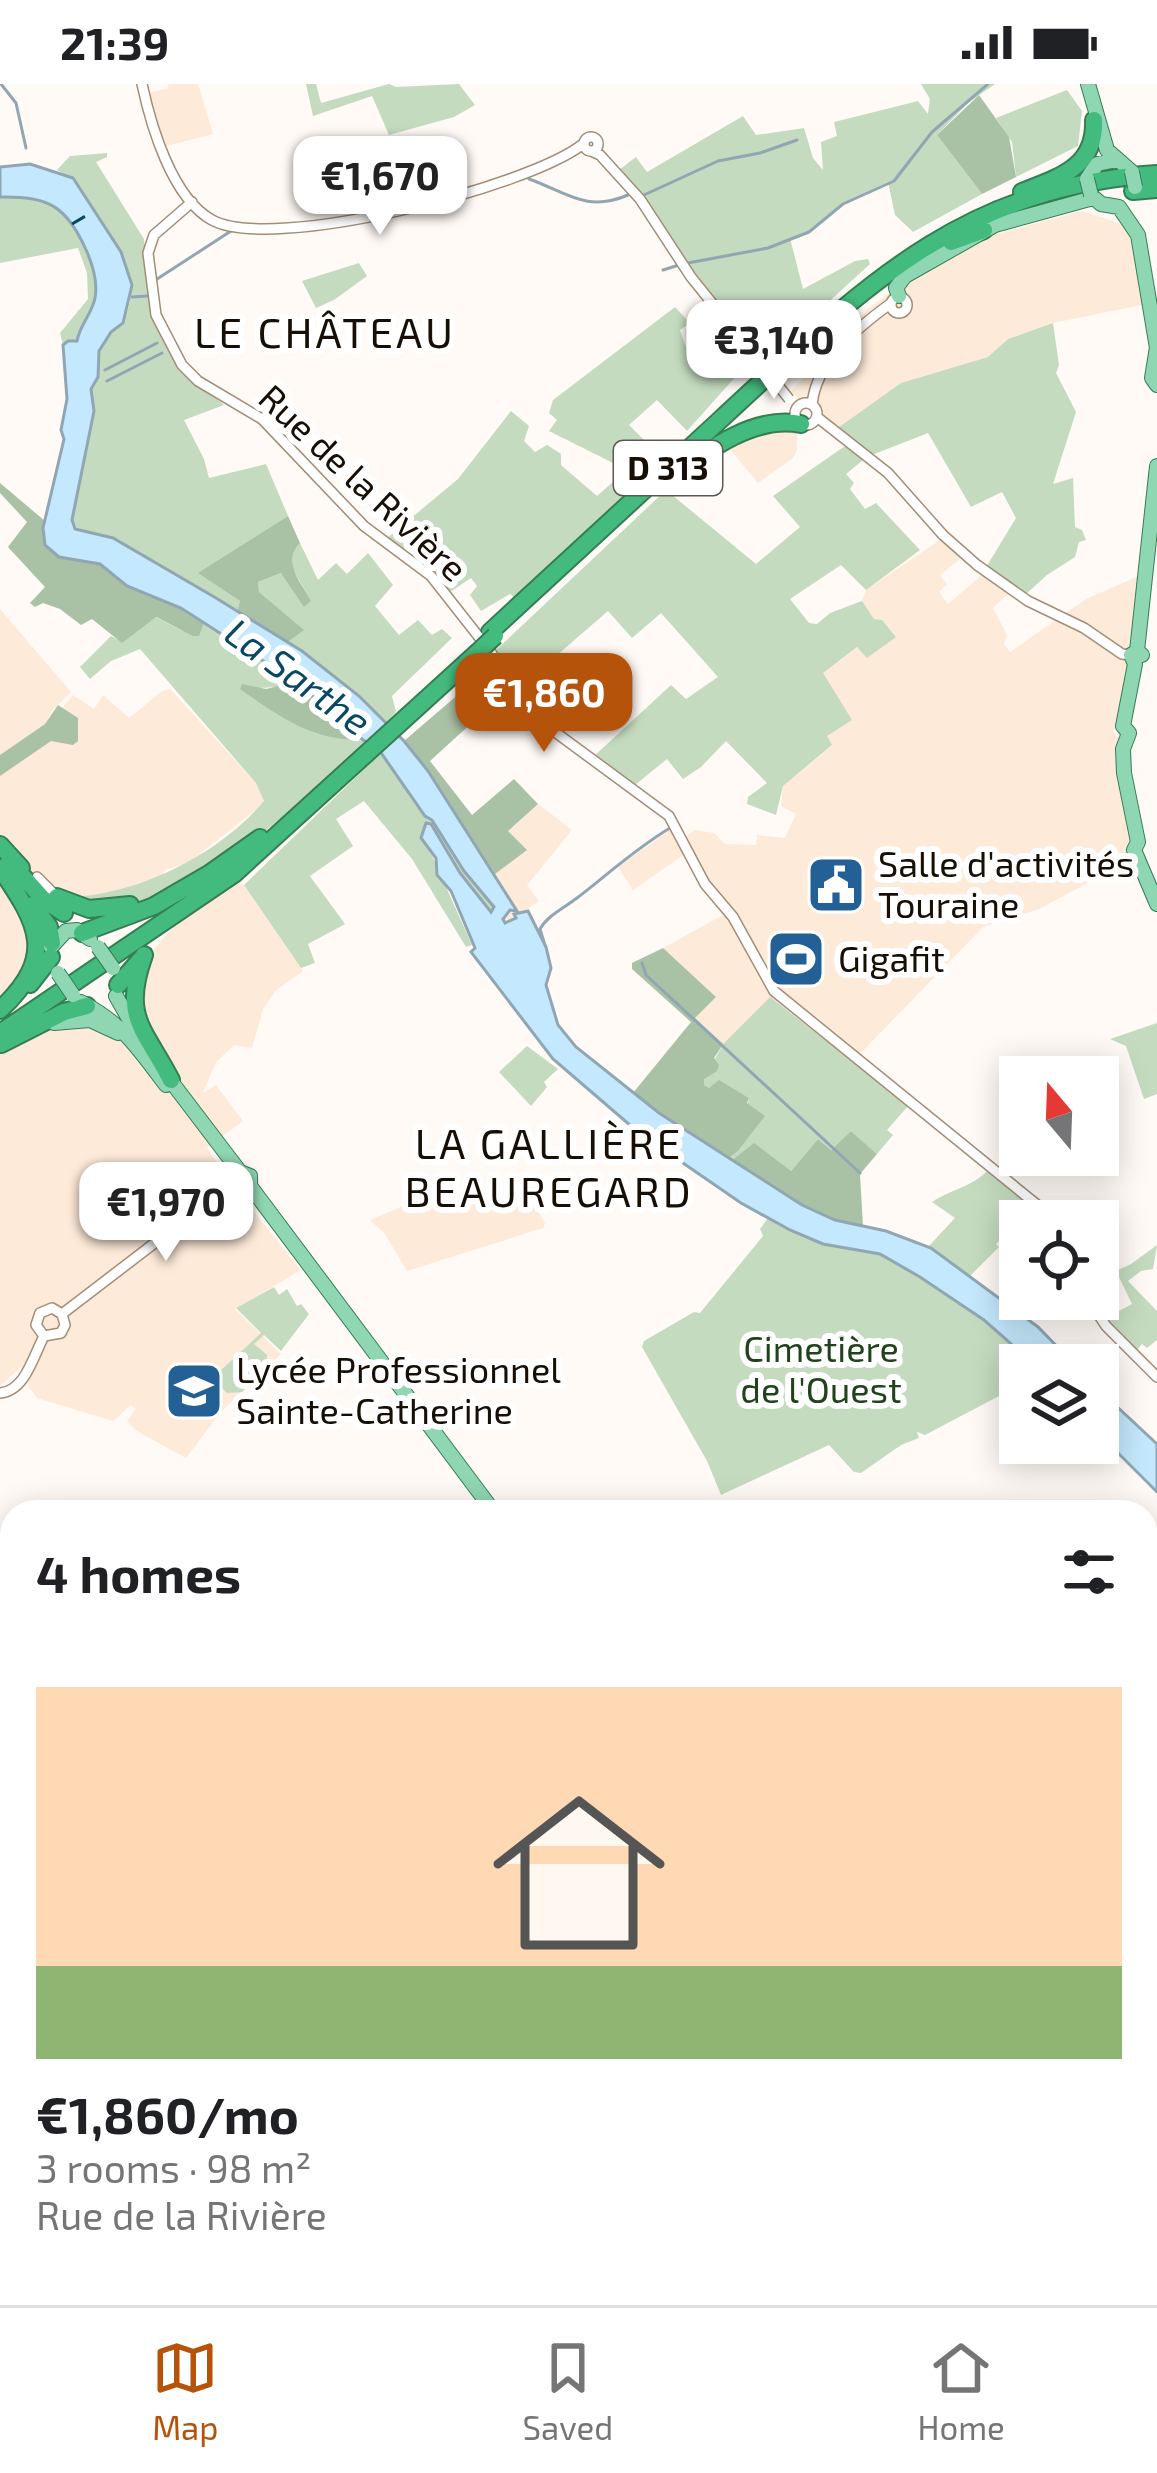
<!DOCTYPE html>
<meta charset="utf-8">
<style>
body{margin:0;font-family:"Exo 2",sans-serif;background:#f2f2f2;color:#202124;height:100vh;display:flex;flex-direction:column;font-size:45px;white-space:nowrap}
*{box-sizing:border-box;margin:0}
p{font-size:39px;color:#757577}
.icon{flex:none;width:66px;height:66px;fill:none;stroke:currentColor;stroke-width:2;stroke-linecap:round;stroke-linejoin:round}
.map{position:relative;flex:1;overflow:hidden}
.sheet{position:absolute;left:0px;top:1416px;width:1158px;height:807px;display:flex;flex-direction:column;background:#fff;border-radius:36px 36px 0 0;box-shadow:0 6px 30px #0003}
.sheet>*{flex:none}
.needle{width:78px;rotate:341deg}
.controls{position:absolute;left:999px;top:972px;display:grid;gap:24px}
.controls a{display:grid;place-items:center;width:120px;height:120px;border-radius:0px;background:#fff;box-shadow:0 6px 30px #0003;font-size:60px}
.price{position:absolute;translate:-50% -102px;padding:0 27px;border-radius:24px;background:#fff;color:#222;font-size:39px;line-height:78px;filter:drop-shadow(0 3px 6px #0008)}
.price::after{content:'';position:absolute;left:50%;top:72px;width:36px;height:27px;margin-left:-18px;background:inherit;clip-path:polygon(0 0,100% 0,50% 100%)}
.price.on{background:#b45309;color:#fff}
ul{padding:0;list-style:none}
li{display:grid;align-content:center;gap:24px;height:636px;padding:0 36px}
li+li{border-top:3px solid #e0e0e0}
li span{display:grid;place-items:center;height:372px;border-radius:0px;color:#555}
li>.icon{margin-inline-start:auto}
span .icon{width:216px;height:216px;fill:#fffc;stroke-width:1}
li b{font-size:51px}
h2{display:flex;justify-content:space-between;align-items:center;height:144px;padding:0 36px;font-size:51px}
.status{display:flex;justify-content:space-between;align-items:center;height:84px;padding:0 60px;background:#fff;direction:ltr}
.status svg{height:33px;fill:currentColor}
.tabs{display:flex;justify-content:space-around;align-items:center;height:168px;border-top:3px solid #e0e0e0;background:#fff;font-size:33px;color:#757577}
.tabs a{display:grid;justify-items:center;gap:6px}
.tabs .on{color:#b45309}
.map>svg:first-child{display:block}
</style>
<div class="status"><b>21:39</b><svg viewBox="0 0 49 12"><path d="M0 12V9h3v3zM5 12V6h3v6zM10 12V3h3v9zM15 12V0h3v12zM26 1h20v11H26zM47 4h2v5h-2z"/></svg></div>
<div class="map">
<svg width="1157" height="2221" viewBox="0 0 1157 2221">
<rect width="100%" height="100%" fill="#fffaf5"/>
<!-- built -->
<path fill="#fdead8" d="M169,0H198L213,50L162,63L148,15L151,8L167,5Z
M1082,127L1121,140L1127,146L1135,162L1146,220L1053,239L1008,255L988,273L901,299L835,346L823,335L815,319L800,316L791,307L869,224L936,175L974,156Z
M785,341L797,349V366L793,374L758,399L730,365Z
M943,454L961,474L940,491L947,500L939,508L948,520L983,490L1009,509L993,524L1007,551L1004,560L1010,568L1086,515L1141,491L1120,637L1113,648L1122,657L1134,744L1131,776L1039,825L983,843L854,976L770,913L723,960L695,934L715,912L663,864L725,830L685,770L633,806L618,783L673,744L682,755L695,746L714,749L725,760L756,761L757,751L785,754L796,730L781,722L783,702L832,662L826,653L822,589L858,563L896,553L882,536L874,535L862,517L866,506Z
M0,525L71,608L52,627L45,640L0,671Z
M170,605L257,700L264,716L262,721L188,779L165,786L159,795L133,801L128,810L108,815L106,810L97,814L66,813L34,791L0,754V684L53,635L73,611L94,625L103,611L129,634L162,607Z
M538,720L572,746L527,801L539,817L505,840L503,835L512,825L495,790L526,766L508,747Z
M0,790L37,862L0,921Z
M236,797L244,801L303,887L276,906L263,925L252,964L234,961L216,978L203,1009L216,1001L243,1037L207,1064L233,1102L301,1186L235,1225L281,1270L220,1329L186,1374L137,1347L127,1337L136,1325L131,1321L113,1337L37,1314L28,1302L31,1289L21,1283L0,1302V969L65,939L107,945L139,937L148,872L182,833Z
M455,1100L463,1122L486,1116L487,1120L498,1117L500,1120L526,1108L545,1139L543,1144L407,1187L385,1150L370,1136Z"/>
<!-- green -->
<path fill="#c4dbbf" d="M306,0H316L321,19L389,0L396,3L459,0L475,21L454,33L389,51L372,12L313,32Z
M921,0H995L968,19L937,51L982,110L913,148L895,131L888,98L841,120L808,147L790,154L803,205L855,177L868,175L870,180L765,276L696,195L619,86L636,73L647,88L743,32L756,51L804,44L813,74L823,86L821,58L837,52L834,38L918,17L928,30L930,15Z
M1067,6L1082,27L1078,62L1016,93L1012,58L996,34Z
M107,69V73L96,78L144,155L151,225L169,268L182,286L224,321L184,336L204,375L209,394L266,380L288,432L199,489L240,517L237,528L113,454L81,449L72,439L94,327L91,305L98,293L99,267L111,248L123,239C143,193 122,173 98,136C83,113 81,99 57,86L70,72Z
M30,112C41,116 55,120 64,128C84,147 100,189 95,215C91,231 77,242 79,258L70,256L63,261L60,249L88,215L87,189L78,164L0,179V113Z
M359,179L367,192L334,216L316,224L302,197Z
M675,223L690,239L680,246L688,269L693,267L706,281L718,270L737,283L738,290L687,347L657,316L629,341L662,374L644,388L633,389L549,347L557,336L549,329L553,316Z
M1053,239L1059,281L1056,289L1076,328L1053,400L1073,394L1075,443L1082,446L1086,456L1079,458L1075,473L1047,491L1026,510L985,485L1016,434L1002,408L971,423L928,349L872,371L835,346L901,299L988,273L1008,255Z
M511,327L529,342L524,357L535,368L547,361L561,370V381L597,412L623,389L640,398L516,515L510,510L481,527L470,511L477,502L471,494L450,508L423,480L433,465L417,452L402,467L386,455L458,395Z
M845,362L863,376L846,390L854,399L850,405L865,425L876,419L920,466L866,506L841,481L790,515L809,539L817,540L830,529L862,517L874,535L882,536L896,553L867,574L857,563L823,589L852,636L827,652L832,661L783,702L776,731L747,720L748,713L767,699L726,657L701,683L683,695L667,675L635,701L593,673L671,601L686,615L718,593L661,529L632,554L608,527L519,604L495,567L666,406L756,480L800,443L773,412Z
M300,459L318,496L336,479L347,490L368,469L393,501L375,522L399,551L418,536L432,551L442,545L452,554L392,612L396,628L386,639L336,593L288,558L303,546L259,508L258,498L281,489L311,517L290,480L292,467Z
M155,533L183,547H200L204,539L297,598L278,603L241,605C284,637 309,653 365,657C317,709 184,824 112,823C97,823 80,816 66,813C136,812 218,771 264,717L256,699L140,565L111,577L90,595L80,583L111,552L122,558Z
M381,669L425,732L432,736L464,787L494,824L492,828L460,789L431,741L426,758C441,791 456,826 472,861L466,863L412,775L364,717L336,735L353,762L310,792L345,840L308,860L315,879L301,884L244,801Z
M770,913L909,1021L887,1046L893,1051L877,1070L851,1047L831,1066L818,1055L791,1087L740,1072L730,1078L726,1076L737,1068L749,1014L719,997L709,1004L703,1001L704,995L723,960Z
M1157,939V1010L1144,1015L1126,962L1110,955Z
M527,962L558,985L544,998L547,1003L531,1022L499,988Z
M987,1087L1035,1124L996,1160L999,1163L969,1193L928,1163L955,1134L932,1118C950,1106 973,1102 987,1087Z
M768,1134L823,1160L874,1168L897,1179L984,1236L1035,1281H1020V1301L925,1351L917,1348L919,1354L901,1361L861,1389L854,1388L829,1361L721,1411L707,1377L642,1263L644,1257L694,1228L700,1229L763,1152L760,1145Z
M1157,1161L1153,1185L1141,1187L1128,1197L1157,1227V1256L1147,1264L1142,1260L1136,1267L1104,1235L1132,1220L1119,1193L1099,1204L1098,1195L1131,1180Z
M274,1203L279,1211L287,1205L297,1222L301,1220L309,1230L281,1267L264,1251L254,1260L267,1271L266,1287L242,1308L227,1309L218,1300V1289L261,1249L236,1224Z"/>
<!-- forest -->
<path fill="#a9c1a4" d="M979,11L1009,53L1016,93L982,110L937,51Z
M0,399L45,437L44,460L59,473L100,480L127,502L181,524L204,539L199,552H193L156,533L122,559L92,535L81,541L60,525L43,519L35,523L30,519L45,503L8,463L27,438L0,409Z
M288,432L300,459C281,478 301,498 311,517L304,523L281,489L258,498L259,508L304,546L288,558L237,528L240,517L198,489Z
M496,578L510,604L430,677L472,731L514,695L538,720L508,747L527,766L495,790L404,657Z
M297,598L363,656C313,657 279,633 240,605L242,600L266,605Z
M58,621L78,634V657L73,661L51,657L0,692V671L45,640Z
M663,864L716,913L695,934L723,960L714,974L719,981L717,987L704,995V1001L709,1004L719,996L749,1014L747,1019L765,1032L737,1068L726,1076L633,1009L691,938L632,885V879Z
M851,1047L877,1070L860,1090L863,1142L822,1132L730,1078L754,1059L791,1087L818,1055L831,1066Z"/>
<!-- water -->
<path fill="#c4e8fd" stroke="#90a7b3" stroke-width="3" d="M30,80L73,94L121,168L132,201L123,239L111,248L99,267L98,293L91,305L94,327L72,436L75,445L113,454L216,514L302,567L359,612L404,657L428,687L517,827L510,826L503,835L505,839L516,834L514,830L528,827L546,863L551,884L546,901L558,941L576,963L659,1029L802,1121L835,1136L886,1147L931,1164L1038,1243L1075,1281H1035L984,1236L920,1193L880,1170L823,1160L790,1146L741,1119L638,1048L553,975L471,868L475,864L451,807L437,791L436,774L421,754L426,739L431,740L460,789L491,828L494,823L464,787L432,736L425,732L377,663L363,656L296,598L181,524L127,502L100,480L59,473L45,461L43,444L64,355L61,346L67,315L63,261L68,257H77C80,240 92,230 95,214C98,198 93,182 87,168C67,122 49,112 0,113V83Z
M1098,1305L1157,1360V1408L1098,1349Z"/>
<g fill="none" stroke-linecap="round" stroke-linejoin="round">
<!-- stream -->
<path stroke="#90a7b3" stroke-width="3" d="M1,0L16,19L26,64
M529,95C566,108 586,129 628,111
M644,111L718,77L760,69L797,56
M688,179L768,164L809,148L843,120L894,97L932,48L988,0
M663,186L679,181
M154,197L231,147
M132,213L148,212
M105,286L157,259
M107,297L162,269
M544,858L540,845C548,831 564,824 577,814C607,791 635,765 670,744
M642,879L646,891L860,1089"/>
<!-- ferry -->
<path stroke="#064865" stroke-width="3" stroke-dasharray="15 12" stroke-linecap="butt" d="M72,140L94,127"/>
<!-- minor casing -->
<g stroke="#a48d76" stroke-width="12">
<path id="minor" d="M142,0C151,42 172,114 212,136C272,169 529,103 583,60
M584 60a7 7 0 1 1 14 0a7 7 0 1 1-14 0Z
M591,67L600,71L640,115L691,193L761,280
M192,118L154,151L148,169L156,231L182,281L198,297L262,335L364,442L431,492L490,567L532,631L669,732L705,800L733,833L774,907L1041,1124L1048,1137
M891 221a8 8 0 1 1 16 0a8 8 0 1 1-16 0Z
M795 330a11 11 0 1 1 22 0a11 11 0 1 1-22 0Z
M812,321C816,277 857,244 890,220
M817,333L888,389L943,451L977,481L1028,517L1084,544L1122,570L1131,571
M37,793L57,813
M1088,1215L1106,1242L1157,1293
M62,1230L233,1099
M44,1252L36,1241L40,1229L52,1224L62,1230
M44,1252L61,1249L65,1241L62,1230
M0,1309C25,1307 33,1273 44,1252
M595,2211L596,2221"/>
</g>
<!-- major casing -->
<g stroke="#347e54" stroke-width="16">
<path id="major" d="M1088,0L1107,66L1132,88
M1087,95L1097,80L1117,76
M1091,111L1101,120L1119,123L1138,151L1157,264
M899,212L896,204L905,192L995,141L1093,114
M1157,263L1152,294L1157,301
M1137,567L1131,571L1135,580L1123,642L1129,649L1123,665L1124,689L1138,758L1134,766L1157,820
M1142,571L1137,567L1157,382
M51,863L66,847L77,846L90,855
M116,912L146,965
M81,918C123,940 138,964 166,1001
M54,939L90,936L118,949
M167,992L240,1088L250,1092V1102L494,1428
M240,1088L233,1094L234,1102L242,1106L250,1102
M1146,1924L1157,1928
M1146,1956H1157
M0,2066L12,2064
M1146,2191L1157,2194
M1010,2211L1014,2221"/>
</g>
<!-- highway casing -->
<g stroke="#347e54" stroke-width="20">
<path id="highway" d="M1133,107L1157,105
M1022,108C1060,93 1096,83 1094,36
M951,158L984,146
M674,393C708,365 755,331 801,340
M490,548C567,477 644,407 720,336C858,209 957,103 1157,90
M0,761L21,784
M9,777L43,815L64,829
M0,784C39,841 57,872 0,926
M57,813L89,825L130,821
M33,821L49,843L52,859
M82,849L154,822L209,790L260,754
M144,871C121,934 145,945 171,996
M30,900L51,873
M118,901L141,875
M0,949L234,790L477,569
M1,960L64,928L87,922
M0,1942L12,1933
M0,2011L12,2039
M0,2157L12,2162
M76,2211L85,2221
M99,2211L104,2221"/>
</g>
<!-- minor -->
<use href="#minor" stroke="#fff" stroke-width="9"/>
<!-- major -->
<use href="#major" stroke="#8fd6b2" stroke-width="14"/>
<!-- highway -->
<use href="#highway" stroke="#44bb7e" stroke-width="16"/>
<!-- tram -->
<path stroke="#8c857e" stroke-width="3" d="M0,1681L12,1683
M1044,2211L1080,2221"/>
<!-- rail casing -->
<g stroke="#8c857e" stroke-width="8">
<path id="rail" d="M0,1583L12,1608
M309,2211L314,2221"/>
</g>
<!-- rail -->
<use href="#rail" stroke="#fff" stroke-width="3" stroke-dasharray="9" stroke-linecap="butt"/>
<!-- minor-bridge casing -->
<g stroke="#a48d76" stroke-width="12" stroke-linecap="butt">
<path id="minor-bridge" d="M761,280L789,315"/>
</g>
<!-- major-bridge casing -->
<g stroke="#347e54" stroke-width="16" stroke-linecap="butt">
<path id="major-bridge" d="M1132,88L1135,103
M1087,95L1091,111
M98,863L113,884
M58,889L73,911"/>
</g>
<!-- highway-bridge casing -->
<g stroke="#347e54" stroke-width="20" stroke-linecap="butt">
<path id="highway-bridge" d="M477,569L495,552
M0,1998L12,1993"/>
</g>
<!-- minor-bridge -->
<use href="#minor-bridge" stroke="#fff" stroke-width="9"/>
<!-- major-bridge -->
<use href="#major-bridge" stroke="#8fd6b2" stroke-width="14"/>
<!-- highway-bridge -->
<use href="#highway-bridge" stroke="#44bb7e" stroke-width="16"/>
</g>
<!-- icons -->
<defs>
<g id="civic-square" transform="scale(3)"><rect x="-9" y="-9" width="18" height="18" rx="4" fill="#226096" stroke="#fff"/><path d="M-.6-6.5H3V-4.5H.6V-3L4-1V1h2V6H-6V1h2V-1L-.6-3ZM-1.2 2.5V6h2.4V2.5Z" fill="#fff"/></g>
<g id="stadium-square" transform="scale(3)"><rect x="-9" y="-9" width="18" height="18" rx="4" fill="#226096" stroke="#fff"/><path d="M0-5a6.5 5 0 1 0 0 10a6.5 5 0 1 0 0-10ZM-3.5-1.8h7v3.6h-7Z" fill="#fff"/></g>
<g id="school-square" transform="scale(3)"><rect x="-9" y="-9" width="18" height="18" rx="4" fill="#226096" stroke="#fff"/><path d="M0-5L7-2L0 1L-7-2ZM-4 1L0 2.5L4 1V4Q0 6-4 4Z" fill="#fff"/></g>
</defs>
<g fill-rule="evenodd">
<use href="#civic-square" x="836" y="801"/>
<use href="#stadium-square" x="796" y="875"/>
<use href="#school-square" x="194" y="1307"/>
</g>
<g text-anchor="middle" stroke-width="12" stroke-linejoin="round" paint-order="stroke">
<!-- shield labels -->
<rect fill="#fff" stroke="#5d5651" stroke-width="3" x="614" y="357" width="108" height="54" rx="9"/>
<g font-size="33" font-weight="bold" fill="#170e06">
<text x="668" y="396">D 313</text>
</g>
<!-- street labels -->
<g font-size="36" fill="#170e06" stroke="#fff">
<text transform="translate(363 399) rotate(43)" y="13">Rue de la Rivière</text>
</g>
<!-- poi labels -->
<g font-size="36" fill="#170e06" stroke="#fff" text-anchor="start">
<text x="878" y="793">Salle d'activités<tspan x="878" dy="41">Touraine</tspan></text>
<text x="838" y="888">Gigafit</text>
<text x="236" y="1299">Lycée Professionnel<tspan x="236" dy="41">Sainte-Catherine</tspan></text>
</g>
<!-- park labels -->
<g font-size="36" fill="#21431b" stroke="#fff">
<text x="821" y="1278">Cimetière<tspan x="821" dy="41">de l'Ouest</tspan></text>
</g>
<!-- water labels -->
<g font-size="39" font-style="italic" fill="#064865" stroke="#fff">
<text transform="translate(298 593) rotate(36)" y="14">La Sarthe</text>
</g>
<!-- quarter labels -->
<g font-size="42" letter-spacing="3" fill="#170e06" stroke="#fff">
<text x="325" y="264">LE CHÂTEAU</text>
<text x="549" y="1075">LA GALLIÈRE<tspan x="549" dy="48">BEAUREGARD</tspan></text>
</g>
</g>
</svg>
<div class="controls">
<a><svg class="needle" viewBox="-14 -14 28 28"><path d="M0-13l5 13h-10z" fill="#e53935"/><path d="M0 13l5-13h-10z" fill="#757577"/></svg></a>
<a><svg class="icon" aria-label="locate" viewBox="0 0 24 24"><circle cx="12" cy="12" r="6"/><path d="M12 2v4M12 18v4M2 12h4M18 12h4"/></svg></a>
<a><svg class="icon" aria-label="layers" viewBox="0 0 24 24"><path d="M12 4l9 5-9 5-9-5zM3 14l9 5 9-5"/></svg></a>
</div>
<b class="price" style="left:380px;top:154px">€1,670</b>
<b class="price" style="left:774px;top:318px">€3,140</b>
<b class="price on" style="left:544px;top:671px">€1,860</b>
<b class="price" style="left:166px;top:1180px">€1,970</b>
<section class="sheet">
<h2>4 homes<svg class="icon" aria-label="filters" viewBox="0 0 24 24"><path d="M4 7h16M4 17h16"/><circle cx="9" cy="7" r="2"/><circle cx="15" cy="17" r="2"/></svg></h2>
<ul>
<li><span style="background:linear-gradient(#ffd9b3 75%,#8fb573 0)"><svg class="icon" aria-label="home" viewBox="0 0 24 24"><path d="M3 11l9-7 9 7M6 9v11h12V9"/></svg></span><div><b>€1,860/mo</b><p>3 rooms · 98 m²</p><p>Rue de la Rivière</p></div></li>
</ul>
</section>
</div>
<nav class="tabs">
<a class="on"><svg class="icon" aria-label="map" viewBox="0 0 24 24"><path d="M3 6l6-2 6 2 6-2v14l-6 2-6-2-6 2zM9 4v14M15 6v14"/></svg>Map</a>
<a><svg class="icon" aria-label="saved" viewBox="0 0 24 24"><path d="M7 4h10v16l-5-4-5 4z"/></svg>Saved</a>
<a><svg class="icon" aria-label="home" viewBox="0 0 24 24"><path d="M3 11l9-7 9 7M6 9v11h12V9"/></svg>Home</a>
</nav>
